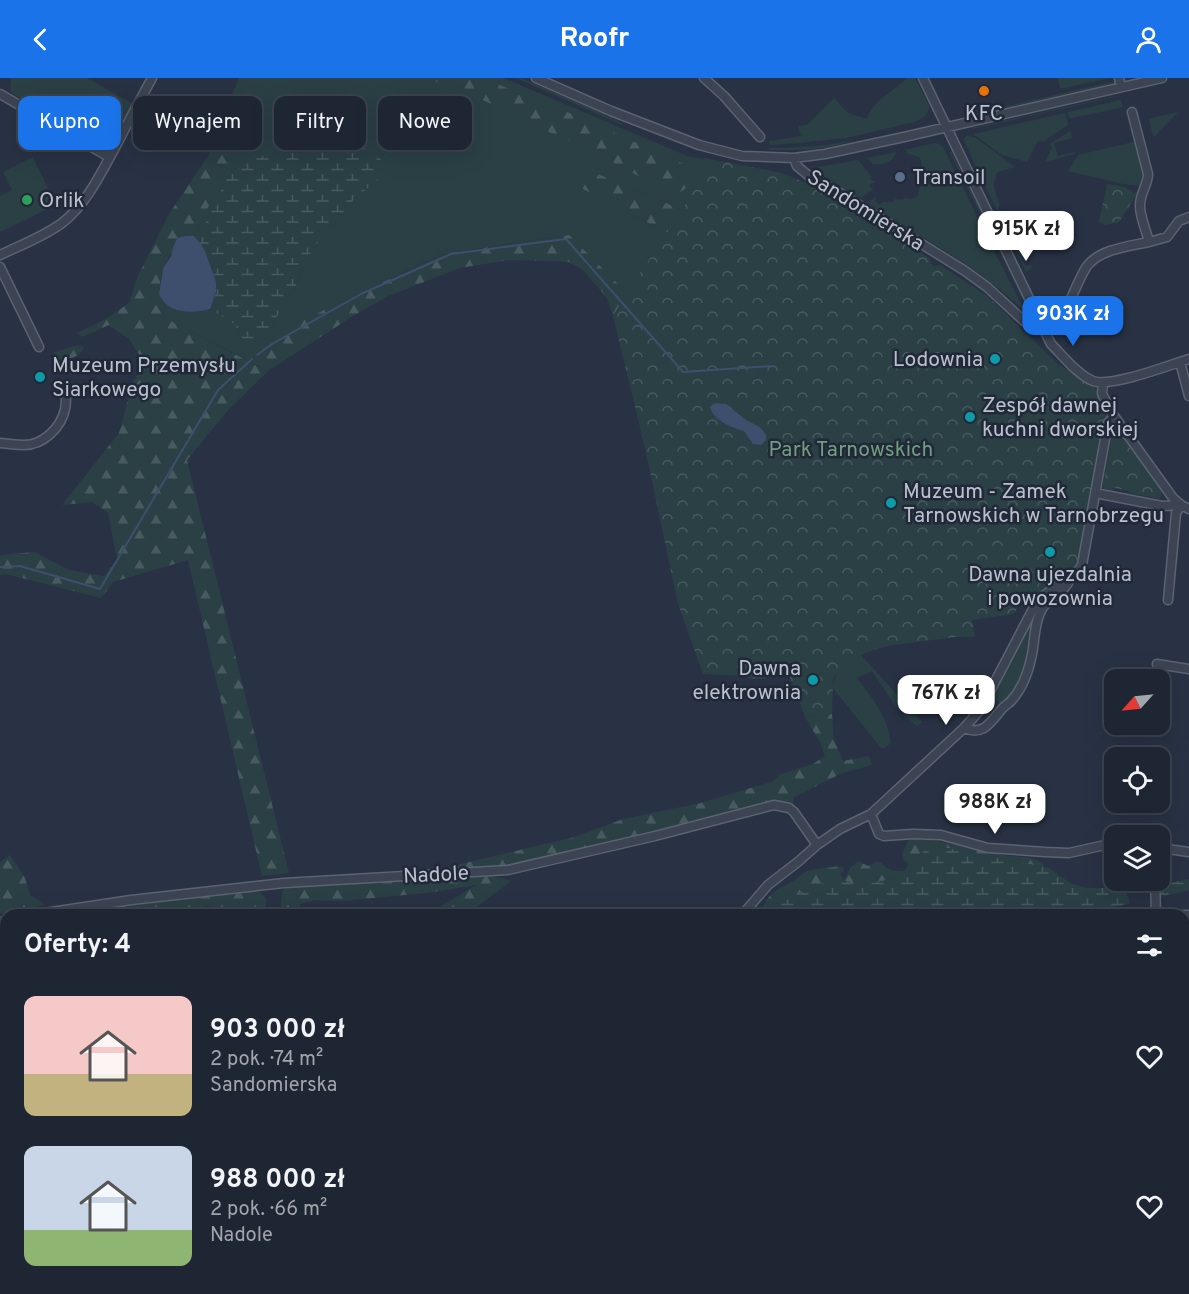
<!DOCTYPE html>
<html lang="pl">
<meta charset="utf-8">
<style>
body{margin:0;font-family:Overpass,sans-serif;background:#2b323f;color:#f1f3f6;height:100vh;display:flex;flex-direction:column;font-size:22px;white-space:nowrap}
*{box-sizing:border-box;margin:0}
p{font-size:20px;color:#a1a5ac}
.icon{flex:none;width:33px;height:33px;fill:none;stroke:currentColor;stroke-width:2;stroke-linecap:round;stroke-linejoin:round}
.map{position:relative;flex:1;overflow:hidden}
.drawer{position:absolute;left:0px;top:831px;width:1190px;height:386px;display:flex;flex-direction:column;background:#1e2633;border-radius:18px 18px 0 0;box-shadow:0 6px 24px #0002,0 0 0 2px #3c434e}
.drawer>*{flex:none}
.top-card{position:absolute;left:18px;top:18px;width:600px;height:54px;display:flex;gap:12px}
.needle{width:39px;rotate:243deg}
.tools{position:absolute;left:1104px;top:591px;display:grid;gap:12px}
.tools a{display:grid;place-items:center;width:66px;height:66px;border-radius:12px;background:#1e2633;box-shadow:0 6px 24px #0002,0 0 0 2px #3c434e;font-size:30px}
.price{position:absolute;translate:-50% -51px;padding:0 14px;border-radius:12px;background:#fff;color:#222;font-size:20px;line-height:39px;filter:drop-shadow(0 2px 3px #0008)}
.price::after{content:'';position:absolute;left:50%;top:36px;width:18px;height:14px;margin-left:-9px;background:inherit;clip-path:polygon(0 0,100% 0,50% 100%)}
.price.active{background:#1a73e8;color:#fff}
ul{padding:0;list-style:none}
li{display:flex;align-items:center;gap:18px;height:150px;padding:0 24px}
li span{display:grid;place-items:center;flex:none;width:168px;height:120px;border-radius:12px;color:#555}
li>.icon{margin-inline-start:auto}
span .icon{width:72px;height:72px;fill:#fffc;stroke-width:1}
li b{font-size:26px}
h2{display:flex;justify-content:space-between;align-items:center;height:72px;padding:0 24px;font-size:26px}
.tag{padding:0 21px;border-radius:12px;background:#1e2633;box-shadow:0 6px 24px #0002,0 0 0 2px #3c434e;font-size:21px;line-height:54px}
.tag.active{background:#1a73e8;color:#fff}
header{display:flex;justify-content:space-between;align-items:center;height:78px;padding:0 24px;background:#1a73e8;color:#fff;font-size:27px;font-weight:700}
.map>svg:first-child{display:block}
</style>
<header><svg class="icon" aria-label="back" viewBox="0 0 24 24"><path d="M15 5l-7 7 7 7"/></svg>Roofr<svg class="icon" aria-label="person" viewBox="0 0 24 24"><circle cx="12" cy="8" r="4"/><path d="M4 21q1-7 8-7t8 7"/></svg></header>
<div class="map">
<svg width="1189" height="1216" viewBox="0 0 1189 1216">
<defs>
<pattern id="forest-firs" width="22" height="20" patternUnits="userSpaceOnUse" patternTransform="scale(1.5)"><rect width="22" height="20" fill="#2a4045"/><path d="M5 1l3.5 6h-7zM16 11l3.5 6h-7z" fill="#475a5f"/></pattern>
<pattern id="wetland-marsh" width="20" height="14" patternUnits="userSpaceOnUse" patternTransform="scale(1.5)"><rect width="20" height="14" fill="#2a4045"/><path d="M1 5h8M5 5V1M11 12h8M15 12V8" fill="none" stroke="#475a5f"/></pattern>
<pattern id="park-crowns" width="20" height="18" patternUnits="userSpaceOnUse" patternTransform="scale(1.5)"><rect width="20" height="18" fill="#2a4045"/><path d="M2 6a3 3 0 1 1 6 0M12 15a3 3 0 1 1 6 0" fill="none" stroke="#475a5f"/></pattern>
</defs>
<rect width="100%" height="100%" fill="#283244"/>
<!-- green -->
<path fill="#2a4045" d="M11,0H87L133,26L107,71L10,14Z
M239,0H503L690,79L710,81L682,132L593,94L579,109L668,155L627,215L568,157L442,176L330,229L258,268L268,293L163,239L165,226C177,233 195,235 210,231L234,246L242,260L271,253L273,245L296,208L306,183L326,152L340,142L354,121L380,100L236,89L226,102L197,162L194,158L242,58L218,49Z
M516,0H521C558,16 597,30 631,51Z
M908,0H915L929,28C928,38 923,40 915,44L846,60L799,65L770,67L769,63L801,58L798,48L807,47L834,20L848,35L867,41C870,26 896,10 908,0Z
M1058,0H1110L1060,11Z
M1115,3L1110,6L970,38L969,37Z
M1115,18H1119L972,51V50Z
M1121,22L1123,29L1069,41L1068,34Z
M1178,34L1154,59H1153L1149,41Z
M1065,35L1068,47L1042,64L1038,62L1027,84L1002,77L973,56Z
M1070,53L1072,60L1054,65L1058,78L1075,74V76L1045,84L1052,70L1050,66Z
M967,57L976,60L1015,89L998,94C990,107 996,115 1000,128L998,130L1014,161L1013,162L1026,188L1032,187L1031,191L1026,194L965,65L964,60Z
M854,62C827,72 798,73 769,72L770,70C798,70 827,68 854,62Z
M1138,63L1145,89L1143,108L1123,106L1068,93L1078,77Z
M935,65L939,66L943,69L994,173L1025,233L998,210L969,188L868,125L877,118L874,123L880,127L883,124H893L894,121L903,122L904,120C909,121 914,122 918,117C920,114 922,86 921,82C918,77 912,77 908,76L905,72Z
M951,73L1031,233H1029L950,75Z
M896,74C895,84 882,88 873,86L867,80Z
M33,79L56,127L0,154V118L12,112L3,94Z
M858,82L872,99L870,101L872,103H875L874,105L870,106L871,111L875,110L861,120L817,94L816,91L818,89Z
M1037,531L1023,599L1002,627L993,619Z
M861,577L922,644L918,648L906,640L896,629L872,593L857,600C872,620 888,639 891,665L885,670H881L833,610C833,594 849,586 861,577Z
M1184,884H1187L1189,921V1199L1184,1201Z
M1038,1211V1210L1156,1211L1140,1216H1038Z"/>
<!-- forest -->
<path fill="url(#forest-firs)" d="M427,0H482L582,40L690,89L692,91L693,94L685,111L675,117L581,68L531,46L483,22Z
M218,49L243,58L194,158H186C182,162 176,167 173,172C165,184 153,212 165,226L163,239L267,293L257,268L292,248L330,229L443,176L569,157L627,215L613,238L607,220L583,192L569,184L509,182L460,190L388,218L353,238L268,293L229,331L187,382L289,795L262,798L188,482L113,504L101,520L6,496L0,497V477L34,474L69,492L104,498L117,481L108,435L92,424L62,427L119,355L133,303L146,287L129,261L109,247L82,259L77,255L106,241L129,225L137,200L169,136L208,78Z
M582,93L593,94L682,132L668,155L579,109L576,105L577,100Z
M77,267L82,268L84,270C78,281 67,282 55,281L53,275Z
M832,636L834,661L843,683L869,678L872,687L842,695L793,720L794,728L780,725L566,774L519,788L458,792L453,790L456,787L575,759L623,741L701,725L771,704L781,696L813,686L825,678L821,666L805,639Z
M918,761C949,762 978,774 1008,778C1019,779 1036,778 1044,787L1043,789L928,766L913,797L857,808L844,802L850,790L858,783L868,788L876,784H881C888,793 893,793 904,793L909,786L904,782L902,776L909,762Z
M10,777L25,800L30,817L45,827L0,836V784Z
M839,788L843,789L844,793L840,796L828,800L819,809L807,812L763,835L761,833C770,812 777,813 795,802C800,799 804,793 811,792C820,790 830,790 839,788Z
M493,798L511,803L466,837H427L476,807L427,815L341,823L315,822L300,826L299,834L296,837H282C280,828 280,815 287,808Z
M247,812L260,814L266,820V829L255,832L204,828L199,837H75L139,825Z
M793,1211H818V1216H793Z
M834,1211H863L864,1216H834Z
M946,1211H1038V1216H946Z"/>
<!-- wetland -->
<path fill="url(#wetland-marsh)" d="M341,63L369,72L384,84L380,100L354,121L340,142L326,152L306,183L296,208L273,245L271,253L251,264L242,260L234,246L210,231C211,225 215,218 216,212C218,202 204,170 197,162L226,102L236,89L255,80L299,67Z
M927,766L1049,790L1070,805L1087,810H1119L1126,815L1129,821V826L1109,830L1098,835L1089,837H1051L986,831H955L933,837H762L765,833L807,812L819,809L828,800L840,796L844,802L857,808L912,797Z
M1189,801V812L1161,819L1159,813L1165,806Z
M0,863H6V902L0,906Z"/>
<!-- park -->
<path fill="url(#park-crowns)" d="M710,81L782,95L806,105L929,180L931,185L934,188L940,187L986,217L1058,286L1094,309L1110,338L1078,489L1034,519H1024L1014,536L972,542L975,559H956L893,567L873,572L861,577L835,598L833,603L832,636L805,639L788,594C777,598 753,605 743,598L703,596L678,526L645,370L613,238L627,215L682,132Z
M1107,106L1125,109L1137,116L1119,144L1105,147L1099,144Z
M1117,352L1162,414L1160,421L1130,415L1128,413L1114,410L1111,412L1102,410L1113,354Z"/>
<!-- water -->
<path fill="#3e4e6d" d="M186,158H194L201,166L205,173L216,204V214L210,231C192,236 167,236 159,216L163,191L167,184L171,178L172,173L177,160Z
M717,325L726,326L746,342L760,349L766,357V362L761,367L753,366L744,353C732,350 713,342 710,329L713,326Z"/>
<g fill="none" stroke-linecap="round" stroke-linejoin="round">
<!-- stream -->
<path stroke="#3e4e6d" stroke-width="2" d="M257,277L272,266L361,216L451,176L566,161L683,294L772,288
M0,489L20,488L100,511L218,312L252,281
M124,837L138,835L146,837
M0,886L6,884"/>
<!-- minor casing -->
<g stroke="#5b6271" stroke-width="11">
<path id="minor" d="M536,0L611,33L699,67L742,78L794,80L825,76L904,59L1162,0
M704,0L724,18L760,59
M923,0L1051,266C1063,278 1078,297 1093,303C1110,310 1169,287 1189,281
M1119,0L1121,9
M0,16L109,79
M1132,34L1148,96C1148,105 1143,111 1141,120C1137,133 1146,151 1149,164L1167,159L1179,143L1189,139
M794,80L797,88L809,98L835,112L965,193L987,209L1024,243L1028,245L1039,242
M0,177C21,167 43,159 62,145C87,126 102,93 117,66C128,44 140,22 152,0
M0,189L39,269
M1070,223C1075,212 1080,199 1087,188C1100,171 1130,168 1149,164
M1180,284L1189,318
M1103,305L1102,315L1104,320L1114,338L1173,420L1181,427L1189,431
M0,365C8,366 16,367 24,367C43,367 61,350 65,331C66,327 66,321 66,317
M1095,415L1162,428L1181,427
M1168,522L1176,435L1181,427
M1157,586L1189,591
M964,650C983,658 990,645 1001,632C1004,628 1008,626 1011,623C1022,611 1029,592 1032,576C1035,562 1034,544 1042,531C1049,518 1065,515 1070,501
M871,736L879,756L884,758L913,756L941,757L988,770L1045,774L1069,775L1114,765
M1160,770L1189,774
M1155,802L1156,837
M31,837L131,822L284,805L508,792L655,758L774,727L789,730L794,734L817,767
M742,837L768,807L799,783L817,767L840,751L871,736L964,650L980,632L986,621L1034,529L1042,519L1078,493L1082,487L1108,345L1114,338
M1182,837H1189
M0,844L6,843
M0,1174L6,1170"/>
</g>
<!-- minor -->
<use href="#minor" stroke="#3c4454" stroke-width="8"/>
</g>
<!-- markers -->
<circle fill="#e8710a" stroke="#212939" stroke-width="2" cx="984" cy="13" r="6"/>
<circle fill="#5c6f8a" stroke="#212939" stroke-width="2" cx="900" cy="99" r="6"/>
<circle fill="#2e9e5b" stroke="#212939" stroke-width="2" cx="27" cy="122" r="6"/>
<g fill="#0f9aa8" stroke="#212939" stroke-width="2">
<circle cx="995" cy="281" r="6"/>
<circle cx="40" cy="299" r="6"/>
<circle cx="970" cy="339" r="6"/>
<circle cx="891" cy="425" r="6"/>
<circle cx="1050" cy="474" r="6"/>
<circle cx="813" cy="602" r="6"/>
</g>
<g text-anchor="middle" stroke-width="5" stroke-linejoin="round" paint-order="stroke">
<!-- poi labels -->
<g font-size="21" fill="#bac0cd" stroke="#212939" text-anchor="start">
<text x="984" y="42" text-anchor="middle">KFC</text>
<text x="912" y="106">Transoil</text>
<text x="39" y="129">Orlik</text>
<text x="983" y="288" text-anchor="end">Lodownia</text>
<text x="52" y="294">Muzeum Przemysłu<tspan x="52" dy="24">Siarkowego</tspan></text>
<text x="982" y="334">Zespół dawnej<tspan x="982" dy="24">kuchni dworskiej</tspan></text>
<text x="903" y="420">Muzeum - Zamek<tspan x="903" dy="24">Tarnowskich w Tarnobrzegu</tspan></text>
<text x="1050" y="503" text-anchor="middle">Dawna ujezdalnia<tspan x="1050" dy="24">i powozownia</tspan></text>
<text x="801" y="597" text-anchor="end">Dawna<tspan x="801" dy="24">elektrownia</tspan></text>
</g>
<!-- street labels -->
<g font-size="21" fill="#bac0cd" stroke="#212939">
<text transform="translate(866 132) rotate(32)" y="7">Sandomierska</text>
<text transform="translate(436 796) rotate(-3)" y="7">Nadole</text>
</g>
<!-- park labels -->
<g font-size="21" fill="#719e7e" stroke="#212939">
<text x="851" y="378">Park Tarnowskich</text>
</g>
</g>
</svg>
<div class="tools">
<a><svg class="needle" viewBox="-14 -14 28 28"><path d="M0-13l5 13h-10z" fill="#e53935"/><path d="M0 13l5-13h-10z" fill="#a1a5ac"/></svg></a>
<a><svg class="icon" aria-label="locate" viewBox="0 0 24 24"><circle cx="12" cy="12" r="6"/><path d="M12 2v4M12 18v4M2 12h4M18 12h4"/></svg></a>
<a><svg class="icon" aria-label="layers" viewBox="0 0 24 24"><path d="M12 4l9 5-9 5-9-5zM3 14l9 5 9-5"/></svg></a>
</div>
<b class="price" style="left:1026px;top:184px">915K zł</b>
<b class="price active" style="left:1073px;top:269px">903K zł</b>
<b class="price" style="left:946px;top:648px">767K zł</b>
<b class="price" style="left:995px;top:757px">988K zł</b>
<div class="top-card">
<a class="tag active">Kupno</a>
<a class="tag">Wynajem</a>
<a class="tag">Filtry</a>
<a class="tag">Nowe</a>
</div>
<section class="drawer">
<h2>Oferty: 4<svg class="icon" aria-label="filters" viewBox="0 0 24 24"><path d="M4 7h16M4 17h16"/><circle cx="9" cy="7" r="2"/><circle cx="15" cy="17" r="2"/></svg></h2>
<ul>
<li><span style="background:linear-gradient(#f6c9c9 65%,#c2b280 0)"><svg class="icon" aria-label="home" viewBox="0 0 24 24"><path d="M3 11l9-7 9 7M6 9v11h12V9"/></svg></span><div><b>903 000 zł</b><p>2 pok. · 74 m²</p><p>Sandomierska</p></div><svg class="icon" aria-label="heart" viewBox="0 0 24 24"><path d="M12 20l-8-8c-3-5 5-10 8-4 3-6 11-1 8 4z"/></svg></li>
<li><span style="background:linear-gradient(#c9d6e8 70%,#8fb573 0)"><svg class="icon" aria-label="home" viewBox="0 0 24 24"><path d="M3 11l9-7 9 7M6 9v11h12V9"/></svg></span><div><b>988 000 zł</b><p>2 pok. · 66 m²</p><p>Nadole</p></div><svg class="icon" aria-label="heart" viewBox="0 0 24 24"><path d="M12 20l-8-8c-3-5 5-10 8-4 3-6 11-1 8 4z"/></svg></li>
</ul>
</section>
</div>
